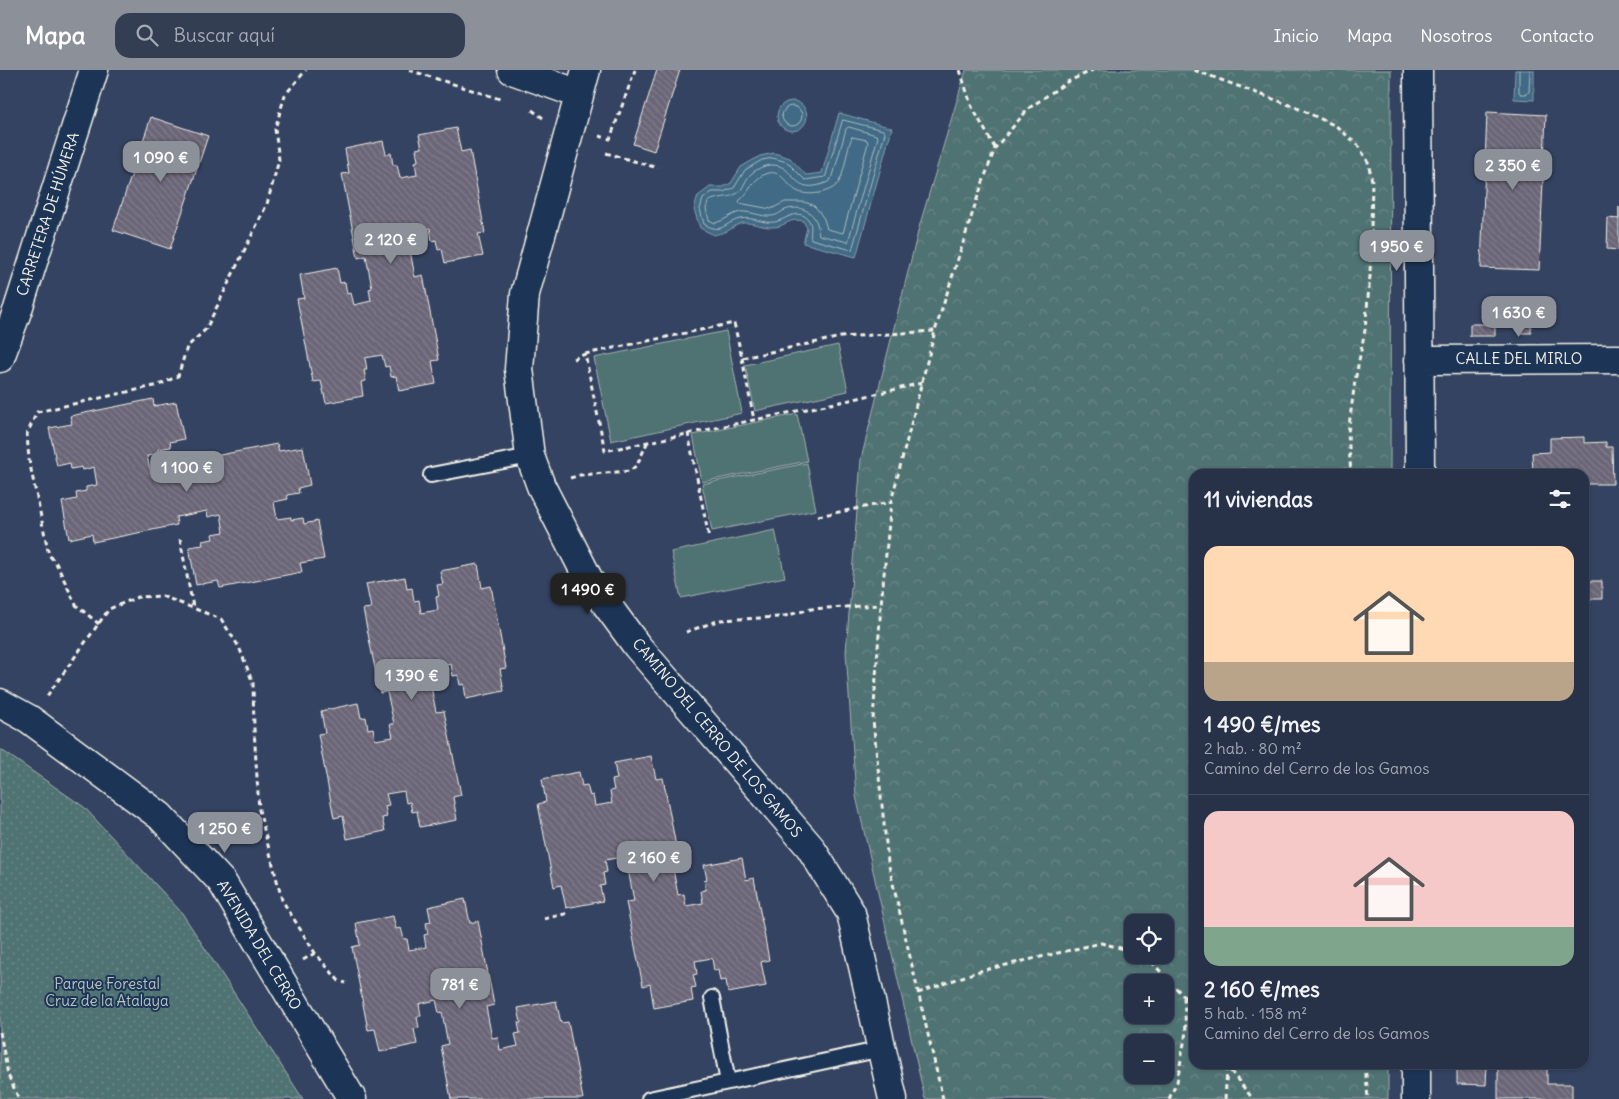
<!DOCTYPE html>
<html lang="es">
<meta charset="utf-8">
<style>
body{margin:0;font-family:Delius,sans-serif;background:#333e53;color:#f1f3f6;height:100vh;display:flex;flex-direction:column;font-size:19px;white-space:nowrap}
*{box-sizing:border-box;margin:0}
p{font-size:16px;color:#a4aab4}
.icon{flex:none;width:28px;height:28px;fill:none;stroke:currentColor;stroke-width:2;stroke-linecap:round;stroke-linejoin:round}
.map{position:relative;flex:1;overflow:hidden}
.drawer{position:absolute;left:1189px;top:399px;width:400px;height:600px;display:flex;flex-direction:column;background:#273249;border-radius:15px;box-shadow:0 1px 4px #0004,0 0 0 1px #434d61}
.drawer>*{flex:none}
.fabs{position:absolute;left:1124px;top:844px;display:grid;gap:10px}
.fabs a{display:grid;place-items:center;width:50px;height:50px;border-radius:10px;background:#273249;box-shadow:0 1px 4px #0004,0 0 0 1px #434d61;font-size:25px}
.price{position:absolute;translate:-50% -42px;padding:0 11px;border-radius:10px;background:#8c9099;color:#fff;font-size:16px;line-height:32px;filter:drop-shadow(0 1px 2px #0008)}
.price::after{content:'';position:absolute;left:50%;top:30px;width:15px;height:11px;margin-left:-8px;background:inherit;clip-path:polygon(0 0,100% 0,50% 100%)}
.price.current{background:#222;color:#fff}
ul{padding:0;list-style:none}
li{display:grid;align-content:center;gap:10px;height:265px;padding:0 15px}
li+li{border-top:1px solid #434d61}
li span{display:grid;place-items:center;height:155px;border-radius:15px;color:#555}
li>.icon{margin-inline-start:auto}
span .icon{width:90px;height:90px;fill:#fffc;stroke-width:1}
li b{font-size:21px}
h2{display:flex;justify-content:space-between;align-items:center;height:60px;padding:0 15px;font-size:21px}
header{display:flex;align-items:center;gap:30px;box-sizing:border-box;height:70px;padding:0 25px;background:#8c9099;color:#fff}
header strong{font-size:24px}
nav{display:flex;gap:28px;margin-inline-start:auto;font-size:18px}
.search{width:350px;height:45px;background:#333e53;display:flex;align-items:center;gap:12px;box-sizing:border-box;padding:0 18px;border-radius:15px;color:#a4aab4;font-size:19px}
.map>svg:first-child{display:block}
</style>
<header>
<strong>Mapa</strong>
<div class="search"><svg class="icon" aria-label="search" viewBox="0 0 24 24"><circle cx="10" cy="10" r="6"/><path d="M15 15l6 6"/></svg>Buscar aquí</div>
<nav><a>Inicio</a><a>Mapa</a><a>Nosotros</a><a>Contacto</a></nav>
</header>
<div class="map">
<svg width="1619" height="1029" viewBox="0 0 1619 1029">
<defs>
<pattern id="grass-dots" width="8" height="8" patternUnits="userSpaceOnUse" patternTransform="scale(1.25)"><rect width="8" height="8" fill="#507273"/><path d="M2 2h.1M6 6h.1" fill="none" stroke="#6a8787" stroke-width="1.8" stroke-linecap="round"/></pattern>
<pattern id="forest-crowns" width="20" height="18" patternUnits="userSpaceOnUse" patternTransform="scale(1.25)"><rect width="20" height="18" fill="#507273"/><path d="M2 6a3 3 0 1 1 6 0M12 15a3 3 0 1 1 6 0" fill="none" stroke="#6a8787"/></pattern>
<pattern id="building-back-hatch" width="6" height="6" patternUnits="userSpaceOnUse" patternTransform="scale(1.25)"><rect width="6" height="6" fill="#6a6577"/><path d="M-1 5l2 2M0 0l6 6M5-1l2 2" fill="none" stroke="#807c8a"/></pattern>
</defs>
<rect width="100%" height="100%" fill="#344361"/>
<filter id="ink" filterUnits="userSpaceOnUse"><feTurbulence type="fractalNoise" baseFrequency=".02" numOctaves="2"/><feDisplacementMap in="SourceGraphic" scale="10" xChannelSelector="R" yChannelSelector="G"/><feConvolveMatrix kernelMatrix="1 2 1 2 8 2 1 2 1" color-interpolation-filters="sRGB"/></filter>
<g filter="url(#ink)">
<!-- grass -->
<path fill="url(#grass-dots)" stroke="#a2b2ae" d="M0,679L84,737L182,843L303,1029H0Z"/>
<!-- forest -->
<path fill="url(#forest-crowns)" stroke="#a2b2ae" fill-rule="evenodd" d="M966,0H1391L1390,404H1194V994H1388V1029H925L856,726L846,582L861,389L920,154ZM1132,852H1165V885H1132ZM1132,912H1165V945H1132ZM1132,972H1165V1005H1132Z"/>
<!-- garden -->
<path fill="#507273" stroke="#a2b2ae" d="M726,261L742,343L611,371L594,288Z
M838,275L848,321L755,341L745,295Z
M797,344L807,391L702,412L693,365Z
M807,393L816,440L712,461L702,414Z
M775,460L785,507L681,528L671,482Z"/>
<!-- water -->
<path fill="#3f6a85" stroke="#87a0ad" d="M1515,0H1534V30L1514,29Z
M777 46a15 15 0 1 1 30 0a15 15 0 1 1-30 0Z
M839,43L892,58L856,187L803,173L807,158L803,151C789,147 785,157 774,157C763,158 753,152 743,153C736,154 731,160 725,162C722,163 717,164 714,165L700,158L694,139L698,126L710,117H723L731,113L741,97L760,86L774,83L790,88L806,105L822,103Z"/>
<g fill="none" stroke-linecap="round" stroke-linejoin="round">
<!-- shore -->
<path stroke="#acbbc0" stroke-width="1" d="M1519,0V22L1521,24H1526L1529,22L1530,0
M782 46a10 10 0 1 1 20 0a10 10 0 1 1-20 0Z
M843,50L883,60L885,63L852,180L811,169C809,162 814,155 807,148C796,138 784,151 774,152C762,154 752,146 740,149C723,153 723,165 704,154L700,139L703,129L712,122H723L734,118L745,100L762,90L773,88L787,92L805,110L825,107Z
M849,57L876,65L878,67L848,172L819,165C818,162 819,158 817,154C813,140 799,135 785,140C780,142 777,146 771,146C761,147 751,141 740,142C731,144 724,151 715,153L709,150L706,139L708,132C717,126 728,129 738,123C743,119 745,111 749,106C753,101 765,94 773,95C796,95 791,128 828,112L833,106L846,59Z
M852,67L867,70L868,73L843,163L827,159L824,149L818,140L813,135L804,132H785L771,139L739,133V131C751,122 752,107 769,103C782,100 787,116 797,121C808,127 832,123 839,112C846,98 846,81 852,67Z"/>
</g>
<!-- building -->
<path fill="url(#building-back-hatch)" stroke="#f4f1e8" d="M657,0H680L654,81L633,74Z
M1487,42L1546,45L1539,200L1481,198Z
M151,47L208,66L170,179L113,160Z
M456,58L461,82L470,80L485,163L478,164L483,186L445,193L442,179L438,180L436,170L432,171L430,158L412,162L414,174L409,175L415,207L423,205L439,290L432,291L436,314L399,321L396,306L391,307L389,296L385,297L382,285L365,288L367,300H364L366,311L361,312L363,326L326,333L321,311L313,312L297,229L304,228L300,205L337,198L340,213L345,212L347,224L351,223L354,235L371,231L369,219L372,218L366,186L358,188L342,104L349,103L345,79L383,71L386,84L391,83L393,95H397L400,108L417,105L415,92L418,91L416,79L422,78L419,65Z
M1619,137V180L1607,179L1608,148L1619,149Z
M1519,244H1531V263H1520Z
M1470,254H1495V266H1470Z
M153,329L154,336L176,332L184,369L170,372L171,377L158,379L159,384L147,386L151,404L163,401L164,405L196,399L194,390L277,374L279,381L303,377L310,415L298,418L299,423L287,425L288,429L274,432L277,449L291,447V450L303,448L304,454L317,451L324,489L300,493L302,502L220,518L218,511L196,515L189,477L203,475L202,471L213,469L212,464L224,462L221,444L208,447L207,441L176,447L177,455L93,472L92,464L69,469L62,432L77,429L76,423L86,421V417L97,415L94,397L83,400L82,397L71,399L70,393L57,396L49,358L72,354L70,346Z
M1584,367V373L1606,372V377H1612L1613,414H1584V420V404H1533L1532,383L1550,382V368Z
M478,494L482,518L491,516L506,598L500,599L504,621L466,629L464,614L460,615L458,605L453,606L451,594L433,597L436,609L430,611L436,642L444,641L461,725L453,727L457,750L420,757L417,741L412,742L410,732L406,733L404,721L386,724L389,735L385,736L387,747L382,748L385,761L347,769L343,746L334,748L318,664L325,663L321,641L358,633L361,648L366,647L368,659L373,658L375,670L393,667L390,654H394L387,622L380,623L363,539L371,538L366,514L405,507L407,519L412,518L414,531L419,530L421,543L438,540L436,527L439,526L437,515L443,514L440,501Z
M1584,511H1602V529H1584Z
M651,686L656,709L663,708L679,792L672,794L678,825L684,824L686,836L703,833L701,821L706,820L704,810L707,809L704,795L742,788L746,810L754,808L769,890L761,892L766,916L728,923L726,910L720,911L718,900L714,901L712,888L695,891L697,904L693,905L696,917L691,918L693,931L654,938L650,914L643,916L626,832L634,831L628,799H625L622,787L605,790L607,802L603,803L605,815L600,816L603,831L566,838L561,815L554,817L538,734L546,732L542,709L579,702L582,716L587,715L590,726L593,725L595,736L612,733L610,721L614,720L612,710L617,709L614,693Z
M465,829L470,853L478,851L494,935L486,937L492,968L498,967L500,980L518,976L515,964L520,963L518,953H521L518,938L556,931L561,953L568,952L583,1029H451L441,976L448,974L442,942L439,943L436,930L419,934L421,946L417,947L419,958L414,959L417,974L380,982L375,959L368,960L352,877L360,875L356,853L393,846L396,859L401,858L404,869H407L409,880L426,877L424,865L428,864L426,853L431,852L428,837Z
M1584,878H1587V899L1584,900Z
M1457,994H1487L1486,1015L1457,1014Z
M1498,995H1547V1014H1572V1029H1498Z"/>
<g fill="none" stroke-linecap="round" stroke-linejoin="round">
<!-- service casing -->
<g stroke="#f4f1e8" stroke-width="18">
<path id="service" d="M431,405L530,386
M712,928L728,1012
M649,1029L882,979"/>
</g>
<!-- minor casing -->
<g stroke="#f4f1e8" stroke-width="31">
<path id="minor" d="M512,0L579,24
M586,0L525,224L519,299L530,386L541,416L590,512L637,576L810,777L851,843L893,1029
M1418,0L1420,404
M1419,290L1619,289
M0,633L29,649L160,746L222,812L352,1029
M1416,1029V994"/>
</g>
<!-- tertiary casing -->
<g stroke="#f4f1e8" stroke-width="31">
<path id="tertiary" d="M0,288L18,239L94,0"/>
</g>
<!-- path -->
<path stroke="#f4f1e8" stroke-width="3" stroke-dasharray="5 4" stroke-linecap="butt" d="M409,0L500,29
M960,0L971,35L995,78
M1194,0L1295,37L1336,56L1357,74L1368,92L1372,111L1370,206L1365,260L1355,311L1348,363L1351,404
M532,40L543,48
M599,66L610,69L635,0
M606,83L658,98
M742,288L754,350
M573,289L585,284
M922,313L850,330L605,381L585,284L734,253L742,288L841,267L935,261
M688,363L709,468
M570,408L580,405L630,401L637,395L648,371
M818,446L891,432
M180,469L193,537
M99,554L76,535L56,493L49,485L29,390L27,364L37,342L159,315L178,306L187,277L206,259L267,134L279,90L275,59L285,25L306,0
M686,562L720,550L781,547L811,539L881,535
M47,626L109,539L138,527L162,526L221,549L239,577L253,613L254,659L259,740L282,830L315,883L339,911L346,913
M544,849L569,843
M1145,885L1194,937
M303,890L315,883
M918,923L976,902L1101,873L1132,881
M0,962L8,1005L19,1029
M1225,994L1253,1029
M1365,994L1368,1029
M943,1029L888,792L873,650L881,535L891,432L935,261L977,129L995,78L1029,38L1067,12L1093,0
M1169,1029L1177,1012L1186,962L1184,928
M1225,1029L1227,998"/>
<!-- service -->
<use href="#service" stroke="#1d3557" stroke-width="14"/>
<!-- minor -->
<use href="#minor" stroke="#1d3557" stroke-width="28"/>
<!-- tertiary -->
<use href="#tertiary" stroke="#1d3557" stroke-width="28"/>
</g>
</g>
<g text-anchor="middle" stroke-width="4" stroke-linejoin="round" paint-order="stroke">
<!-- street labels -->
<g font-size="15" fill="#f4f1e8" stroke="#1d3557">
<text transform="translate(48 144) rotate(-72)" y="5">CARRETERA DE HÚMERA</text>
<text x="1519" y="294">CALLE DEL MIRLO</text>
<text transform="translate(717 668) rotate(50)" y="5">CAMINO DEL CERRO DE LOS GAMOS</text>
<text transform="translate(259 875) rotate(59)" y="5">AVENIDA DEL CERRO</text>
</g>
<!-- park labels -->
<g font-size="15" fill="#bbc5bf" stroke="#1d3557">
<text x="107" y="919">Parque Forestal<tspan x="107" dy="17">Cruz de la Atalaya</tspan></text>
</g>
</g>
</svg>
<div class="fabs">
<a><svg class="icon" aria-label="locate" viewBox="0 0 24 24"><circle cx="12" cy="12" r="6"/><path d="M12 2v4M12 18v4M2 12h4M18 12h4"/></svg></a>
<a>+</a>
<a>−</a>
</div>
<b class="price" style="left:161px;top:113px">1 090 €</b>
<b class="price" style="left:1513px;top:121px">2 350 €</b>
<b class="price" style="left:391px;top:195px">2 120 €</b>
<b class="price" style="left:1397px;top:202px">1 950 €</b>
<b class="price" style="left:1519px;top:268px">1 630 €</b>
<b class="price" style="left:187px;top:423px">1 100 €</b>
<b class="price current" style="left:588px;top:545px">1 490 €</b>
<b class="price" style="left:412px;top:631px">1 390 €</b>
<b class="price" style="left:225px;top:784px">1 250 €</b>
<b class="price" style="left:654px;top:813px">2 160 €</b>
<b class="price" style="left:460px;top:940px">781 €</b>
<section class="drawer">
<h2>11 viviendas<svg class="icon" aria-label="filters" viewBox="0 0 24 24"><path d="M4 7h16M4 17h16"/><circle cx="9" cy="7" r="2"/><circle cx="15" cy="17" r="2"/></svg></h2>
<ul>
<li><span style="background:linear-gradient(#ffd9b3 75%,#b9a48a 0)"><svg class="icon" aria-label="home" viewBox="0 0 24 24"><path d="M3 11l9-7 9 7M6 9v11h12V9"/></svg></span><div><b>1 490 €/mes</b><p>2 hab. · 80 m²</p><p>Camino del Cerro de los Gamos</p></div></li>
<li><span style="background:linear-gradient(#f6c9c9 75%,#7fa58c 0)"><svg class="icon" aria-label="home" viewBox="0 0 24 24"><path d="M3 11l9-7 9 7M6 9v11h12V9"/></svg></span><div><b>2 160 €/mes</b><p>5 hab. · 158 m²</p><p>Camino del Cerro de los Gamos</p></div></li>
</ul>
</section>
</div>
